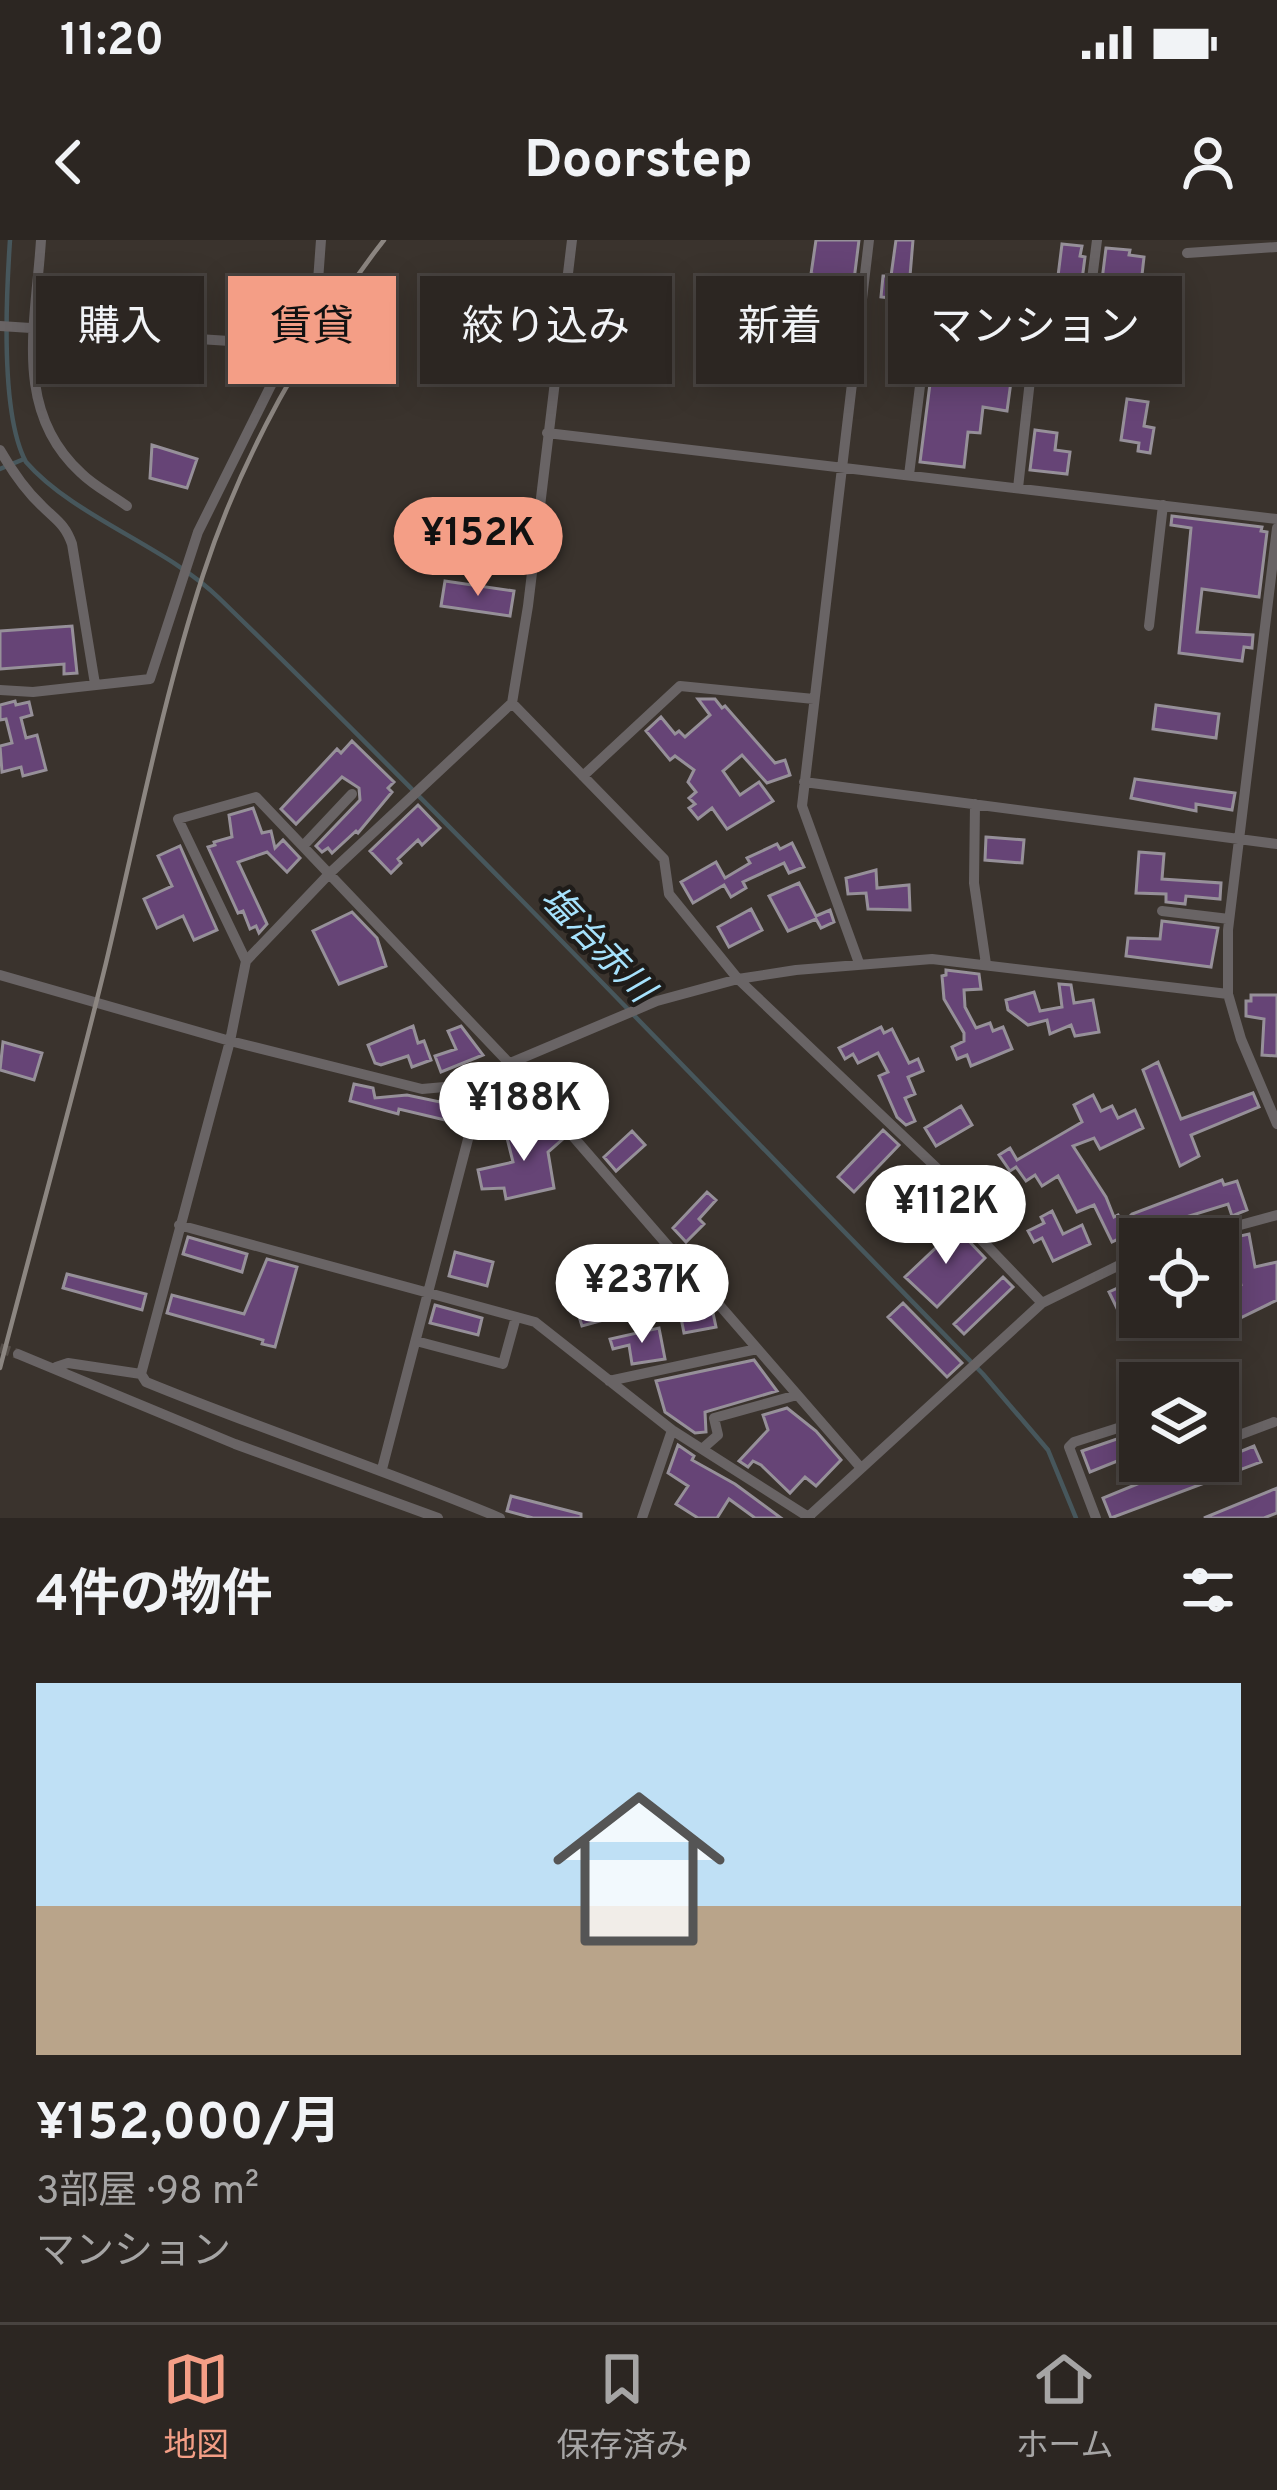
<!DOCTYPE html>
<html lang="ja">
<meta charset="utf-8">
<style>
body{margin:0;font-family:Overpass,"Noto Sans JP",sans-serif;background:#38322f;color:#f1f3f6;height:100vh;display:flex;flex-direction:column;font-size:45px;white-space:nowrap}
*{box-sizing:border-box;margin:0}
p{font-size:39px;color:#a6a5a5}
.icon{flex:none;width:66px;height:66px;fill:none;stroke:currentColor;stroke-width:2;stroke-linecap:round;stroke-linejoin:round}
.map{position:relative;height:1278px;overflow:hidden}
.side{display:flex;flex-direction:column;background:#2c2622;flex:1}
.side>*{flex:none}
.hud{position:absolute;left:36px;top:36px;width:1206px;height:108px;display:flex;gap:24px}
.tools{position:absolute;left:1119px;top:978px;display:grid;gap:24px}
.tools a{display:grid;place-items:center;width:120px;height:120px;border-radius:0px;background:#2c2622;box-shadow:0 6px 30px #0003,0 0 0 3px #484340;font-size:60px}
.price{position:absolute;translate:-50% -102px;padding:0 27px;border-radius:42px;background:#fff;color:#222;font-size:39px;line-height:78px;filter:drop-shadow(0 3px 6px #0008)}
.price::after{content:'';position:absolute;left:50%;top:72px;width:36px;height:27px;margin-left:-18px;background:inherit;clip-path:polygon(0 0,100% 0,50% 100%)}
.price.active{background:#f49e86;color:#111}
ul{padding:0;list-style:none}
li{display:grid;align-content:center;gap:24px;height:636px;padding:0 36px}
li+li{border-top:3px solid #484340}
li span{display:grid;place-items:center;height:372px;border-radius:0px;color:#555}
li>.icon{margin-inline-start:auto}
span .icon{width:216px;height:216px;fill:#fffc;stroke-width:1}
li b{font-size:51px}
h2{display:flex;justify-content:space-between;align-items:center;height:144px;padding:0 36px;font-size:51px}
.pill{padding:0 42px;border-radius:0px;background:#2c2622;box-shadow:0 6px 30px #0003,0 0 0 3px #484340;font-size:42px;line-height:108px}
.pill.active{background:#f49e86;color:#111}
.status{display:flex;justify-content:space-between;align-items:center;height:84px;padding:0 60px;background:#2c2622;direction:ltr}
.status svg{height:33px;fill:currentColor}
header{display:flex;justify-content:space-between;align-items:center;height:156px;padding:0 36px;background:#2c2622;font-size:54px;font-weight:700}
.tab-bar{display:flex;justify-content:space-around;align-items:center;height:168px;border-top:3px solid #484340;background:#2c2622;font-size:33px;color:#a6a5a5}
.tab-bar a{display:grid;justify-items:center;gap:6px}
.tab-bar .active{color:#f49e86}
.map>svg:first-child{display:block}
</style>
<div class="status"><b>11:20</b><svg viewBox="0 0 49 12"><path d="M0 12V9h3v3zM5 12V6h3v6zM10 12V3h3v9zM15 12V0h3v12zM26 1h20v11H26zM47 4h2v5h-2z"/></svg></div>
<header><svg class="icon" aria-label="back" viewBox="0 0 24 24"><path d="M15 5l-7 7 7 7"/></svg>Doorstep<svg class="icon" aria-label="person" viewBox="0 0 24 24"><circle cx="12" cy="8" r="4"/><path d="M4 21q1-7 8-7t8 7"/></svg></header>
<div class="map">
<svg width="1277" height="1278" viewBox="0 0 1277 1278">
<rect width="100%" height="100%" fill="#3a332d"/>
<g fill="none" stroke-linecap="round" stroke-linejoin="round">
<!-- stream -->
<path stroke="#47575c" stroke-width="4.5" d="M10,0C6,59 0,174 26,222C74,277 166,306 219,358C479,611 729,875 983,1134L1048,1210L1076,1278
M0,229L24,219"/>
</g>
<!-- building -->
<path fill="#664476" stroke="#969099" stroke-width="3" d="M816,0H859L854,40L811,34Z
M896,0H913L908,60L881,57L883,36H891Z
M1062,4L1082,6L1080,16L1085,17L1079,63L1055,60Z
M1106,8L1130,10L1129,15L1144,17L1141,44L1149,45L1145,78L1105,74L1104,86L1087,84L1089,73L1099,64Z
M937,85L987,91L984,111L935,104Z
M998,125L1013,127L1007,171L983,167L980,193L968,192L964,227L920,222L931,136L995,143Z
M1127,159L1148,162L1144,186L1154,188L1150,213L1138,211L1139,203L1121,200Z
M1035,190L1057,193L1055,210L1070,212L1067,234L1030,230Z
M152,205L197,219L187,248L150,238Z
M1172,276L1262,287L1261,291L1267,292L1259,357L1202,349L1197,392L1253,395L1252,408L1244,407L1242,421L1179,413L1191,288L1171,285Z
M445,341L514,351L510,376L441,366Z
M72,386L77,433L64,434V424L0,429V391Z
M698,459H715L722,468L725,466L775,523L785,520L790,535L767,543L742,515L723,531L740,555L759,542L773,561L727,589L712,568L698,579L689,568L695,564L689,558L696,552L688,542L694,530L675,516L670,520L646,491L661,477L675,494L679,491L685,497L710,475Z
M15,461L16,465L29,462L32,475L21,478L26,498L37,495L46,530L23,536L21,527L2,532L0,506L12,503L6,479L0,480V465Z
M1156,465L1219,474L1216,498L1153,489Z
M352,501L394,542L388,548L392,552L358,593L356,591L332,613L328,608L322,612L316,606L360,560L359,548L342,537L296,584L281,569L337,509L341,513Z
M1135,539L1235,553L1232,570L1196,564V571L1131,558Z
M418,565L440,588L422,605L418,600L398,619L401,623L391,633L370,611Z
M253,568L262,593L271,591L275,608L283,600L300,618L287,632L267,612L238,622L267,684L259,693L256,686L250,689L243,671L238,673L208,607L215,605L214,602L232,597L229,575Z
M986,597L1024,600L1022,623L985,620Z
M792,603L804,627L789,633L784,623L743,642L746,648L731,657L724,645L693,663L681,642L716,622L725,638L750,623L747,618L777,604L780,609Z
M180,606L217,690L194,700L183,676L157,688L144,659L172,646L158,616Z
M1139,612L1164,614L1162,639L1221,643L1220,659L1186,656L1185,664L1166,662V654L1136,653Z
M876,630L877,648L909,645L910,670L868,669L866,653L848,654L846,638Z
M799,643L816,676L830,670L834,682L821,688L816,679L788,691L769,656Z
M751,669L762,690L729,707L718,687Z
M352,672L377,698L386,726L339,744L313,691Z
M1162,681L1218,688L1211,727L1126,716L1128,698L1160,699Z
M946,730L979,734L981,749L964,750L965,767L976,788L990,783L993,791L1003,787L1012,809L971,826L967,815L957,819L952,807L964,801V793L944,759L942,736L946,735Z
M1059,744L1071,745L1074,763L1093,760L1099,792L1075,796L1071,785L1050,794L1047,780L1028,785L1008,770L1006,760L1034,752L1040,771L1062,767Z
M1251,755H1277V816L1262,815L1264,779L1246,776V761H1251Z
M413,786L418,803L424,801L431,820L412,827L408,816L381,825L375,823L368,805Z
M461,786L483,815L441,832L435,816L456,809L448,791Z
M881,787L884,793L892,789L909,823L918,819L923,831L908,837L915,854L905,858L915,881L906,885L897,877L879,836L888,832L878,813L858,823L853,814L845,819L839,808Z
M3,802L42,813L34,840L0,830Z
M1158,822L1181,879L1253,853L1259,867L1191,895L1199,916L1180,926L1143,830Z
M354,844L373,848L375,858L407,855L440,862L441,857L469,855L463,881L445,880L399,869L398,874L350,861Z
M1093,855L1101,871L1112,866L1118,878L1135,870L1143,888L1100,909L1094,898L1073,906L1106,957L1114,977L1118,975L1123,983L1132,974L1222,940L1224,945L1237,941L1247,970L1232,976L1228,964L1150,988L1149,984L1112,1002L1094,965L1077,972L1058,936L1042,946L1035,935L1026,941L1016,927L1010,931L999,915L1010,908L1017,920L1082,882L1074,865Z
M961,866L972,885L936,906L925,888Z
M542,884L546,896L554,890L563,899L548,912L554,948L506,959L504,948L482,949L478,930L513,922L506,894Z
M883,890L899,905L854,952L838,937Z
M632,891L645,905L616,931L604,917Z
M707,952L716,960L699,979L704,984L686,1002L673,988Z
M1052,971L1063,994L1082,985L1090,1004L1053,1021L1042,998L1034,1002L1028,991L1044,983L1041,977Z
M960,985L964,996L985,1018L937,1067L905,1037Z
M1249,994L1255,1027L1277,1022V1060L1222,1087L1218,1061L1241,1045L1234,1017L1218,1021V1001Z
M188,997L247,1014L242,1032L183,1014Z
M455,1012L493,1022L487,1046L449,1036Z
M267,1019L297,1027L275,1107L262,1104L263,1100L167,1073L172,1055L244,1074Z
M1140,1026V1061L1130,1067L1140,1091L1130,1095L1109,1052L1124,1045L1119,1036Z
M67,1034L146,1054L142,1070L63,1048Z
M1003,1037L1013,1047L964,1094L954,1084Z
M626,1055L628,1066L620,1068L622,1075L582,1086L577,1070Z
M705,1063L713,1073L716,1087L684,1093L679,1068Z
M903,1063L962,1123L947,1137L888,1077Z
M435,1065L482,1078L478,1095L430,1083Z
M659,1088L665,1119L632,1124L629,1105L613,1109L610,1099Z
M754,1120L777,1151L705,1172L706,1192L695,1193L665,1172L656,1141Z
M787,1168L816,1191L841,1220L816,1246L805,1237L790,1253L761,1225L753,1221L748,1227L739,1221L768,1190L763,1175Z
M1140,1191V1212L1090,1232L1082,1211Z
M678,1205L694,1216L692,1220L735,1244L781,1278H755L729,1259L717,1278H698L676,1264L688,1246L668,1233Z
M1254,1206L1261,1222L1111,1278L1103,1258L1169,1231L1173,1239Z
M1277,1248V1273L1264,1278H1204Z
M511,1256L581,1274V1278H533L507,1271Z"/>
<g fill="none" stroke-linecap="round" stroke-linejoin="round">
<!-- street-tunnel -->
<path stroke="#534c46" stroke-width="10" stroke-dasharray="10 5" stroke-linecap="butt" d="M0,1108L18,1114"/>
<!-- street -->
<path stroke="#696465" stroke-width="10" d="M41,0C36,82 12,170 81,233C94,246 112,255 127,266
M1187,13L1277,7
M1089,63L1097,0
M0,86L291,105
M547,193L1277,279
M0,210C12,231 24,249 42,266C56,280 65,284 72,304L95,444
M909,235L928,81
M1018,248L1034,104
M1277,288L1228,690V754L1241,799L1277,884
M1149,386L1163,265
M0,450L33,452L150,439L198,292L291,105L316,68L321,0
M512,463L664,619L669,654L738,739L961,951L971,989L1042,1063
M583,536L680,446L814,459
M804,542L1277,604
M975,564L974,643L986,724
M304,605L352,554
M1162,671L1229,679
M246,721L178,579L256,557L510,824L861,1228
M859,723L802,566L869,0
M0,735L230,801L422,849L456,846L657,761L738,739L796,730L932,719L1228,754
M179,985L535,1082L672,1190L810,1278
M1189,999L1277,975
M416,1101L503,1124L516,1077
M18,1114L235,1204L438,1278
M56,1127L68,1123L141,1134
M609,1141L757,1109
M1218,1203L1274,1182
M702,1209L718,1195L714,1178L797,1155
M382,1229L485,834
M500,1278C383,1229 263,1190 146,1142L141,1134L230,801L246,721L331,632L512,463L528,366L572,0
M642,1278L672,1190
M807,1278L1042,1063L1140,1015
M1096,1278L1069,1207L1074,1202L1140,1181"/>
<!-- rail -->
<path stroke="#8c8681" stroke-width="4.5" d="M0,1128C35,993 73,858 106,723C137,593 162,461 203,335C242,215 307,99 384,0"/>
</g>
<g text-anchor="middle" stroke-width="9" stroke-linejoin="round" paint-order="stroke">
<!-- water labels -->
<g font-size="36" font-style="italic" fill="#a6e2fd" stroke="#1f1c19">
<text transform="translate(598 703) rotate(46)" y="13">塩冶赤川</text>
</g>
</g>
</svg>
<div class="tools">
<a><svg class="icon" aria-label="locate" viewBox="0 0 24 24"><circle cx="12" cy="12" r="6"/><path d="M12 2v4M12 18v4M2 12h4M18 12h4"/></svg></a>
<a><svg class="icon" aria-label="layers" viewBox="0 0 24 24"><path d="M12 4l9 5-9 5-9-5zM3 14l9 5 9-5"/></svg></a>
</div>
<b class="price active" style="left:478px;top:359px">¥152K</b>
<b class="price" style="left:524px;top:924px">¥188K</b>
<b class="price" style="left:946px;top:1027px">¥112K</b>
<b class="price" style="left:642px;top:1106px">¥237K</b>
<div class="hud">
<a class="pill">購入</a>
<a class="pill active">賃貸</a>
<a class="pill">絞り込み</a>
<a class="pill">新着</a>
<a class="pill">マンション</a>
</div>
</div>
<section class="side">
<h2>4件の物件<svg class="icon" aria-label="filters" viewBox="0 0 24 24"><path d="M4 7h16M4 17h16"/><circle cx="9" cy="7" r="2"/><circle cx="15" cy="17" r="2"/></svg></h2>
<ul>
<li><span style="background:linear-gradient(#bfe0f5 60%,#b9a48a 0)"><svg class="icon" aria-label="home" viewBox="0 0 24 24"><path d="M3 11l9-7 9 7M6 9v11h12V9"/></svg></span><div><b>¥152,000/月</b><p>3部屋 · 98 m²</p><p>マンション</p></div></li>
</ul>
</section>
<nav class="tab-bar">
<a class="active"><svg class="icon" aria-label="map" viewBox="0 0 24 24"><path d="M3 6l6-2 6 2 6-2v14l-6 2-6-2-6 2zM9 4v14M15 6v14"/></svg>地図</a>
<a><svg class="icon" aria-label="saved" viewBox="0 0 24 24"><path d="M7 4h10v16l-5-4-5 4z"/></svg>保存済み</a>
<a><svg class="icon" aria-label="home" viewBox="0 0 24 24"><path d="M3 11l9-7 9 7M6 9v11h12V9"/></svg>ホーム</a>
</nav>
